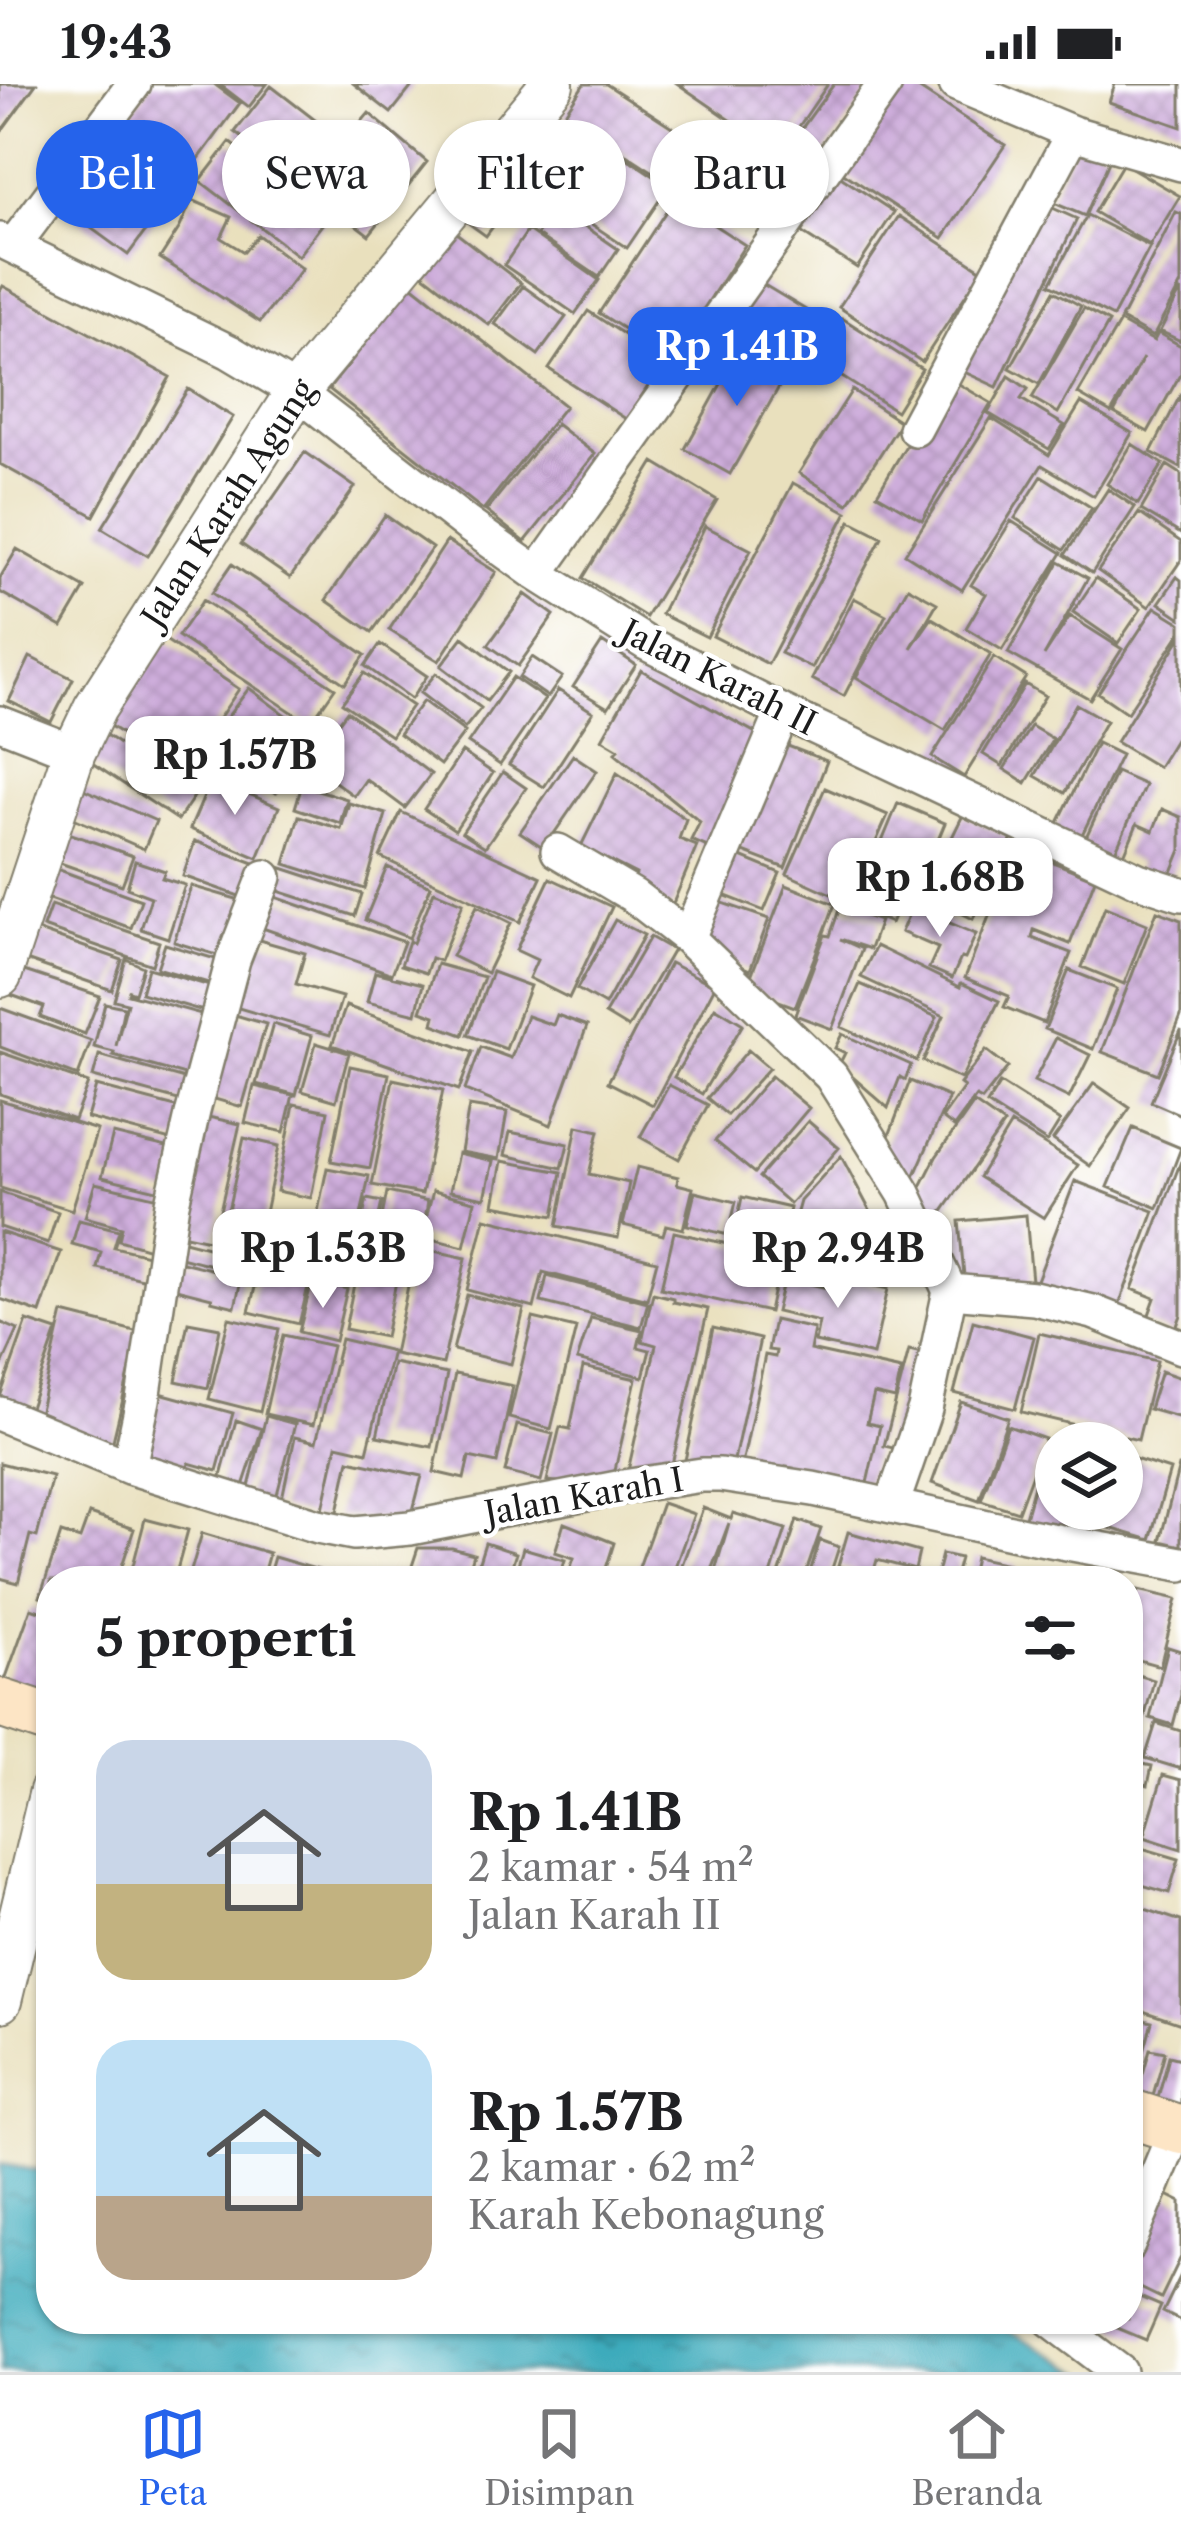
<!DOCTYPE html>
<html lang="id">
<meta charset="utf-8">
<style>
body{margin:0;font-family:"Libre Caslon Text",serif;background:#f2f2f2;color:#202124;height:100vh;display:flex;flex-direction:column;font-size:45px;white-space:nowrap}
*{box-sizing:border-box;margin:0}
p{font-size:39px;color:#757577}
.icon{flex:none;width:66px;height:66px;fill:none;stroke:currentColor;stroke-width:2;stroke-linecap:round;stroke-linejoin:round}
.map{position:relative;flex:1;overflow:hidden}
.sheet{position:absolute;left:36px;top:1482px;width:1107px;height:768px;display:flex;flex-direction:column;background:#fff;border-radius:48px;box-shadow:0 3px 9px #0004}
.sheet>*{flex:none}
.guide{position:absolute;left:36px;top:36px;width:1110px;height:108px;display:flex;gap:24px}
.buttons{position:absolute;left:1035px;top:1338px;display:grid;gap:24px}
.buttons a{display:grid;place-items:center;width:108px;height:108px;border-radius:50%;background:#fff;box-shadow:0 3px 9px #0004;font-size:60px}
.price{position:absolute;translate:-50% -102px;padding:0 27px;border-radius:24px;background:#fff;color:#222;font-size:39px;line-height:78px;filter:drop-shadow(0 3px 6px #0008)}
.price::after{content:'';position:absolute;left:50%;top:72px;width:36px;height:27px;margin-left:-18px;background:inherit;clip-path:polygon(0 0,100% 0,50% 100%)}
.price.current{background:#2563eb;color:#fff}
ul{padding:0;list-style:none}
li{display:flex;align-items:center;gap:36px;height:300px;padding:0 60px}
li span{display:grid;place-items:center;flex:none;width:336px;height:240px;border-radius:36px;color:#555}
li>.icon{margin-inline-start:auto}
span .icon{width:144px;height:144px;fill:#fffc;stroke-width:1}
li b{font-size:51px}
h2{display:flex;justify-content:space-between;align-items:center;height:144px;padding:0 60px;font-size:51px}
.tag{padding:0 42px;border-radius:54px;background:#fff;box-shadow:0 3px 9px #0004;font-size:42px;line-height:108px}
.tag.current{background:#2563eb;color:#fff}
.status{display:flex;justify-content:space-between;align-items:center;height:84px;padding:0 60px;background:#fff;direction:ltr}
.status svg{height:33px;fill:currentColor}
.tab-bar{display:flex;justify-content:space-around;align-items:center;height:168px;border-top:3px solid #e0e0e0;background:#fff;font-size:33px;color:#757577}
.tab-bar a{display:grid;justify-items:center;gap:6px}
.tab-bar .current{color:#2563eb}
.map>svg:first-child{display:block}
</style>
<div class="status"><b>19:43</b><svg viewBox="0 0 49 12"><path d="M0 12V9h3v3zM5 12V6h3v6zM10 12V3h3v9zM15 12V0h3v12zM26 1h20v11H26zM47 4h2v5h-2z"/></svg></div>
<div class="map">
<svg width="1181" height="2288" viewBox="0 0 1181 2288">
<defs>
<pattern id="water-ripples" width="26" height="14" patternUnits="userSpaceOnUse" patternTransform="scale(3)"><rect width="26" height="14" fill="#3dabbc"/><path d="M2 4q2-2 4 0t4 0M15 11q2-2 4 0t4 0" fill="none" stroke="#328a98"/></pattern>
<pattern id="building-cross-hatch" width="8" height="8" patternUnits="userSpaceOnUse" patternTransform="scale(3)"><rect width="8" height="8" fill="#ceaddb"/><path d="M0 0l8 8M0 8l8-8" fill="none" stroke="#b094bb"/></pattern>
</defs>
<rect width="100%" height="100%" fill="#fff"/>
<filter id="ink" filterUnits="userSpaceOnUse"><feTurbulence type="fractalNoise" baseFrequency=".00833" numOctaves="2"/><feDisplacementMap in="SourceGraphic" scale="24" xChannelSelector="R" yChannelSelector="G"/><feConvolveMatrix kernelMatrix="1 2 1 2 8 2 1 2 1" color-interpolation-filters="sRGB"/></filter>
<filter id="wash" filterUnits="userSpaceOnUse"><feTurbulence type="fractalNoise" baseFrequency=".004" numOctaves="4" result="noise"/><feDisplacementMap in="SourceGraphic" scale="48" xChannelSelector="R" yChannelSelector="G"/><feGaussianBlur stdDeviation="2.7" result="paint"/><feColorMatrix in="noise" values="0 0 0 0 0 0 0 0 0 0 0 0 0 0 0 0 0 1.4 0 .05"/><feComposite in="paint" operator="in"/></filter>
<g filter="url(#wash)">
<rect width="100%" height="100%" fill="#e9e0bd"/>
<!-- water -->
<path fill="url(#water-ripples)" stroke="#2c646c" stroke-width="3" d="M0,2080L51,2089V2235H989L1084,2288H0Z"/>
<g id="blocks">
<!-- building -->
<path fill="url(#building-cross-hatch)" d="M0,0H36L0,49Z
M152,0H214L240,19L128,171L62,123Z
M219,0H267L249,23Z
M354,0H414L391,29Z
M584,0H606L698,60L672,100L564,30Z
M678,0H828L780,70Z
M834,0H874L808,92L781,73Z
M895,0H912L1005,61L943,154L839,86Z
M1115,0H1181V43L1109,18Z
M271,2L377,84L346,56L369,29L427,78L369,151L235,48Z
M551,29L596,63L568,101L522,67Z
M1077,55L1112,71L1085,132L1049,117Z
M230,58L327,134L298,172L200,97Z
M604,59L669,102L627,164L563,121Z
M505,64L535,86L486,152L457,131Z
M705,65L760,100L734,140L679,105Z
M1123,79L1180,112L1150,161L1094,128Z
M540,87L559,102L525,145L505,130Z
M836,90L894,128L857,184L799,147Z
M674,115L745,161L671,275L599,229Z
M192,116L231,133L221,154L244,168L258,151L302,185L260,238L160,174L180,143Z
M1037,117L1077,135L997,303L958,285Z
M557,123L618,165L599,193L537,151Z
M1176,128L1181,130V200L1153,253L1121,235Z
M1087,131L1150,163L1113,233L1050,200Z
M899,132L982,186L922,278L839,223Z
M528,146L599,196L575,230L504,181Z
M455,148L521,199L489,241L423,190Z
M756,196L831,241L809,278L733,233Z
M412,201L565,322L483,426L329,305Z
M3,202L170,293L94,432L0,380V207Z
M523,202L566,233L538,271L495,240Z
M1181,206V257L1160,247Z
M1054,207L1081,222L1039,300L1010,284Z
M1084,224L1109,238L1058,329L1032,314Z
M588,227L665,277L626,335L549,285Z
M842,234L922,285L896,327L815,276Z
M1120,238L1154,257L1158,249L1181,262V289L1148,348L1114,329L1143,274L1111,329L1078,310Z
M743,260L789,285L730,390L685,365Z
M1009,292L1028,305L1021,315L1064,341L1049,365L988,329Z
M947,293L991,319L922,436L877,410Z
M188,305L233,333L148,472L102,444Z
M852,306L901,338L848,420L799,389Z
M1181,310V384L1151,368Z
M1081,319L1132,349L1094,412L1042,381L962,506L905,470L991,334L1049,371Z
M556,340L595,370L525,458L486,427Z
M1132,360L1163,380L1138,420L1107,400Z
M305,368L355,403L290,494L241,460Z
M654,378L717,416L646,533L583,494Z
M1167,381L1181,390V450L1141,426Z
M1042,392L1092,424L1064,466L1015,434Z
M793,399L847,428L768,580L713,552Z
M1108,405L1135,423L1092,489L1065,471Z
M1139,429L1181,458V476L1149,523L1098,487Z
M385,431L432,464L372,548L326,516Z
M851,437L882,453L812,584L781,569Z
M1011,437L1062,469L1002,566L966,544L986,510L971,501Z
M705,442L751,466L707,553L661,530Z
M447,457L496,488L439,577L389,546Z
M17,465L85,504L62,543L0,508V494Z
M1059,478L1088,494L1044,572L1070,532L1122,565L1090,615L1008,569Z
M232,480L365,571L345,600L212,509Z
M1177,493L1181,496V534L1159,519Z
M1096,494L1141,525L1118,559L1073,528Z
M908,503L937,519L911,564L932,534L991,570L945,646L856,593Z
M525,510L554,531L518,582L488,561Z
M854,514L886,531L844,612L812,595Z
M203,516L335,604L310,640L178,552Z
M1155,523L1181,539V548L1127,629L1098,609Z
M158,551L239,605L182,689L101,636Z
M463,553L509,588L487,617L441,582Z
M1181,553V646L1158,683L1116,658Z
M602,558L636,581L608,624L573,603Z
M380,560L427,592L411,615L365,582Z
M30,573L73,595L51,638L9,617Z
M532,573L562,593L548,613L519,593Z
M994,573L1026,593L964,693L932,673Z
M641,586L763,653L712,765L691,756L700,738L615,669L619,665L602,655Z
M364,589L412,622L391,652L342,619Z
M436,589L481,624L465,644L420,609Z
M513,593L545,615L500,681L468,659Z
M1025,600L1045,612L1002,682L983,670Z
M249,604L316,654L276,709L208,659Z
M558,606L593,628L544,703L509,681Z
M423,617L465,648L440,681L399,650Z
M1076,620L1106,637L1065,709L1035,692Z
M347,627L431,690L405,724L366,695L354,712L312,681L325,665L321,662Z
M1031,642L1053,655L1026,699L1004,685Z
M103,649L195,711L178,736L86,675Z
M780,659L827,677L785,784L738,766Z
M1097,659L1121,671L1076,763L1052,751Z
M202,665L220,677L201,705L183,693Z
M462,668L493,689L455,746L424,725Z
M573,671L597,687L544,764L520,748Z
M503,688L526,704L485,763L462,748Z
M1116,688L1145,701L1110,779L1080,766Z
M617,689L686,735L679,755L697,762L671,824L629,807L636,790L581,762Z
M212,694L279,723L258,774L190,745Z
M302,701L347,715L340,739L295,724Z
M81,704L156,737L144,765L69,732Z
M825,704L888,731L849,818L787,790Z
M349,719L386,730L365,805L285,780L299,732L341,745Z
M898,719L945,739L912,818L865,799Z
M1162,725L1181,733V766L1167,800L1137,787L1140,779L1124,771L1137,740L1153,747Z
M401,728L541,793L520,838L380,773Z
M963,731L1012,755L973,835L924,810Z
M60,746L133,772L122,801L49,775Z
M195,757L262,782L250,816L183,792Z
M1016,763L1095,795L1070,860L1034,846L1032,854L1071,869L1044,939L1004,923L1009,912L965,894Z
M729,768L780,789L764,827L713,807Z
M135,777L165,787L162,794L185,801L168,854L141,845L151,813L127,804Z
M46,781L141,816L131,844L36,810Z
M276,782L362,810L355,832L269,804Z
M387,783L431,802L409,854L365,836Z
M550,794L612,823L569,914L529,894L537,876L516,866Z
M786,801L835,820L795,923L746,905Z
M191,802L247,818L230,875L174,858Z
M861,802L900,818L891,839L853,823Z
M434,807L463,819L440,877L431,874L426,889L401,881L409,857L413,859Z
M267,810L404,858L392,890L257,842Z
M711,815L769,835L750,886L708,867L697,850Z
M51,821L159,858L152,881L43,843Z
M477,822L511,839L487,889L452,872Z
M840,823L880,837L870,865L840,855L862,865L832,945L795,931L825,851L830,852Z
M912,823L976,850L965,875L961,874L952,894L929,884L938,864L901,848Z
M1105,823L1147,840L1124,900L1082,883Z
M1157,827L1181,836V932L1158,990L1102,968Z
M615,836L644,851L605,921L577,905Z
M36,846L122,876L112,906L26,876Z
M245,852L305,869L296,900L342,913L330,951L225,920Z
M650,853L673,866L628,944L605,930Z
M165,860L229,879L222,903L157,884Z
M876,862L960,903L961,899L999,917L961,995L923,977L944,932L861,893Z
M126,875L143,883L135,909L129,907L128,910L216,934L199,995L113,971L114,968L94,963L105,919L124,923L116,962L127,919L114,916Z
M670,879L715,902L653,1021L608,998Z
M437,880L484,893L463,951L433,940L435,932L421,927Z
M9,882L100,912L85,950L40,933L44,923L0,907Z
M148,884L224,906L217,931L141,909Z
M1069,886L1117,905L1093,965L1045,945Z
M375,888L423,900L416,930L367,918Z
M492,888L530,902L506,965L468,951Z
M860,900L937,933L917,977L841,943Z
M346,922L473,968L459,1006L332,961Z
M715,923L743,940L702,1010L674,993Z
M0,924L91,957L78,992L0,963Z
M225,928L266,940L242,1023L201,1011Z
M557,931L587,942L551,1041L465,1006L481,963L511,974L527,932L553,941Z
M273,940L312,952L296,1011L256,1000Z
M1181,946V1031L1151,1018Z
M842,950L911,981L905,996L900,993L888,1024L839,981L845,969L835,964Z
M1056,954L1090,971L1069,1014L1034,997Z
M316,959L349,969L336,1017L302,1007Z
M748,966L769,984L727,1031L707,1014Z
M986,966L1008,983L982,1016L976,1013L954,1043L942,1034L964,1003L960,1000Z
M0,968L88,999L74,1036L0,1010Z
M99,971L195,998L189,1019L93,993Z
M350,982L389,990L370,1084L331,1077Z
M771,992L809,1024L754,1089L715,1057Z
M393,995L443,1006L422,1110L372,1101Z
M910,997L949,1013L913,1095L882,1070Z
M1000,999L1060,1037L1047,1058L987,1020Z
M1094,999L1130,1024L1090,1082L1053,1056Z
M669,1001L708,1021L679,1075L640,1053Z
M96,1002L187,1026L178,1058L87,1034Z
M254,1002L293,1011L284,1048L245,1039Z
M0,1016L97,1046L72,1126L0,1104Z
M974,1019L1004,1040L932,1143L914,1116L936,1073Z
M294,1020L328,1027L311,1114L277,1107Z
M469,1022L507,1028L499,1075L461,1068Z
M199,1031L240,1040L213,1157L172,1148Z
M808,1037L839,1064L790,1120L759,1093Z
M1011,1040L1078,1081L1044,1134L979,1093Z
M577,1042L599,1047L589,1090L629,1099L618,1154L557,1142Z
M1133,1044L1181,1064L1158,1124L1108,1103Z
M510,1048L568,1060L562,1084L505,1071Z
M113,1050L179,1066L169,1109L102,1093Z
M244,1054L279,1062L261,1148L225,1140Z
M458,1069L493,1077L485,1114L450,1107Z
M841,1072L876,1138L863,1187L825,1177L820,1197L792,1189L798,1170L786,1167L800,1117Z
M502,1077L562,1088L554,1132L494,1121Z
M1181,1077V1231L1174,1250L1146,1239L1155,1214L1132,1205Z
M637,1083L678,1093L677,1100L693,1104L683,1145L666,1141L663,1151L623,1141Z
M327,1084L369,1092L356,1156L314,1147Z
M1075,1097L1154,1127L1116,1229L1036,1199Z
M95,1099L167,1116L153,1166L119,1156L122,1143L85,1133Z
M433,1107L475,1117L464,1163L420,1152L419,1157L379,1148L387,1108L428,1117L424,1142Z
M0,1108L58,1128L48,1159L0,1143Z
M695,1108L736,1118L728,1151L687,1141Z
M742,1113L790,1124L781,1163L734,1152Z
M367,1115L382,1118L375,1150L360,1147Z
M1026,1131L1032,1197L965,1203L959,1137Z
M485,1134L657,1177L647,1215L543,1188L534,1224L467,1206Z
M79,1136L119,1146L114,1163L152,1172L146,1196L97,1184L101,1168L72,1160Z
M267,1146L333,1162L329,1175L264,1160Z
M0,1148L61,1168L40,1229L0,1215Z
M674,1148L781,1172L769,1228L661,1204Z
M364,1150L409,1159L403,1190L357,1182Z
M225,1155L249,1160L235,1223L211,1217L212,1214L168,1203L174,1176L218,1187Z
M180,1156L219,1166L215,1182L176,1172Z
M416,1163L466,1174L443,1280L394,1270Z
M264,1166L314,1178L299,1240L249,1228Z
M356,1190L396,1197L385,1253L345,1245Z
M547,1192L648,1218L641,1243L541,1218Z
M830,1192L888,1205L873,1271L815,1258L819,1238L776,1228L784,1194L827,1204Z
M312,1197L347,1205L335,1257L299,1248Z
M653,1209L673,1214V1218L708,1225L669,1393L628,1387L656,1261L642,1257Z
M467,1211L524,1225L511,1280L453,1266Z
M63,1229L139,1248L112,1361L36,1343Z
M229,1234L279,1245L260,1328L209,1315Z
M533,1234L576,1244L551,1345L509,1334Z
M591,1234L642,1246L638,1263L650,1266L643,1293L577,1276Z
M774,1236L814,1245L810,1266L901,1286L895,1315L874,1310L867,1339L880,1342L867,1399L827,1391L824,1403L790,1396L793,1384L786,1383L783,1396L740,1390L765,1271L775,1273L776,1267L768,1266Z
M27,1237L57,1247L27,1332L0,1323V1313Z
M973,1237L1034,1253L1015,1325L954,1309Z
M0,1238L18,1246L0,1286Z
M188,1238L220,1244L208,1304L176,1297Z
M713,1244L760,1255L731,1390L683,1386Z
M1039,1249L1157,1277L1138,1356L1021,1328Z
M283,1251L332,1262L313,1341L265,1330Z
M341,1255L392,1267L367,1368L337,1361L321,1434L280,1424L295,1353L316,1358Z
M909,1266L930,1271L906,1367L884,1362Z
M393,1279L447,1290L432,1363L377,1352Z
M583,1283L636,1295L611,1403L547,1397L560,1343L570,1345Z
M1161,1287L1181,1294V1334L1149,1325Z
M455,1290L513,1302L497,1379L469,1373L464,1395L434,1388Z
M160,1309L233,1329L217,1387L189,1379L185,1395L140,1383Z
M961,1318L1008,1334L979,1416L932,1399Z
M266,1332L295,1340L274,1422L246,1415Z
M236,1336L262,1345L239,1414L217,1407Z
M517,1341L553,1350L541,1397L505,1388Z
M1008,1342L1045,1355L1018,1428L981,1416Z
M1122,1371L1170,1386L1150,1456L1089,1438L1093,1425H1122Z
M1042,1373L1056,1377V1425H1089L1081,1453L1024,1437Z
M349,1376L422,1392L410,1438L337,1432Z
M0,1379L52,1392L37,1453L30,1451L18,1499L0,1494Z
M1179,1382H1181V1462L1160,1457Z
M662,1419L694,1430L670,1497H634Z
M703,1424L731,1435L733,1429L786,1445L769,1497H712L729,1439L707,1497H676Z
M89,1430L134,1445L117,1497H51V1517L40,1513L61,1449L80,1455Z
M145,1435L188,1446L174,1497H129Z
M797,1436L821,1445L803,1497H777Z
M564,1439L614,1459L602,1497H566L574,1474L555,1468Z
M848,1448L919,1468L915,1486L877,1476L872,1493L838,1482Z
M202,1449L269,1469L261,1497H188Z
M820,1456L839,1463L828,1497L808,1495Z
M485,1459L516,1469L507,1497H473Z
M418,1464H452L474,1470L466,1497H421L410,1488Z
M523,1464L565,1476L558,1497H513Z
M942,1470L960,1474L954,1497H935Z
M274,1473L319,1486L316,1497H267Z
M975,1473L1017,1482L1014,1497H970Z
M1138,1506L1177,1515L1160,1582L1128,1573V1543Z
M31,1524L51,1531V1625L1,1607Z
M1168,1563L1181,1567V1611L1173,1641L1150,1634Z
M1128,1588L1154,1596L1133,1678L1152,1682L1148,1701L1128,1696Z
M1156,1639L1181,1647V1685L1145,1674Z
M1163,1691L1181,1696V1765L1144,1753Z
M1128,1729L1143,1734L1135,1762L1179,1775L1169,1809L1128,1797Z
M1130,1820L1181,1837V1940L1128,1922Z
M1128,1932L1152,1938L1129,2021L1128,2020Z
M1150,1965L1165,1968L1149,2026L1134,2021Z
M1169,1972L1181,1975V2035L1153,2032Z
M1161,2108L1181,2118V2173L1161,2214L1128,2198V2177Z
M1181,2191V2237L1163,2228Z
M1128,2208L1161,2222L1146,2256L1096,2235H1128Z"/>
</g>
</g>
<g filter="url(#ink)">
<use href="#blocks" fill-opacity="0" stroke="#827e6c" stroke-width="3"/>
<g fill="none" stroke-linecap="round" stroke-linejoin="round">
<!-- minor casing -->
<g stroke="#827e6c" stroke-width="38">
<path id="minor" d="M956,0L1073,49L1181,80
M0,156L230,268L297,308L467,440L537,490L646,559L783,628L1138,796L1181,810
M13,162L134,0
M915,345L1073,49
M537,490L885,0
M0,639L74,668
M558,767L634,812L688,854L831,992L904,1109L950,1207
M688,854L783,628
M950,1207L1034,1214L1093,1228L1181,1263
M0,1330L129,1383L318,1442L354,1449L410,1444L623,1403L702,1391H720L813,1405L1029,1452L1181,1480
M129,1383L143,1316L172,1119L193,1027L233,876L265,793
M892,1421L925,1325L950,1207
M1128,2161L1176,2045
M1050,2235L1120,2288"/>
</g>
<!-- tertiary casing -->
<g stroke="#827e6c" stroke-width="46">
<path id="tertiary" d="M0,892L74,668L95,624L297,308L552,0
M0,1917L51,1707"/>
</g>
<!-- secondary casing -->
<g stroke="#827e6c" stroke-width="52">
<path id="secondary" d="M0,1619L51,1636
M1128,2029L1181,2046"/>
</g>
<!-- minor -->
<use href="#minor" stroke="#fff" stroke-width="33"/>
<!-- tertiary -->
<use href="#tertiary" stroke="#fff" stroke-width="42"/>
<!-- secondary -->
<use href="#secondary" stroke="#fde5c5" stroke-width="48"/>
</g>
</g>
<g text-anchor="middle" stroke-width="9" stroke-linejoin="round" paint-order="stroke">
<!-- street labels -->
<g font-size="33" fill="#1c1c1c" stroke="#fff">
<text transform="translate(228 419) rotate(-57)" y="12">Jalan Karah Agung</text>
<text transform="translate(719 593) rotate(27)" y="12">Jalan Karah II</text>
<text transform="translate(584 1412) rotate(-10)" y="12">Jalan Karah I</text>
</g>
</g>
</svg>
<div class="buttons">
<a><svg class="icon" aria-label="layers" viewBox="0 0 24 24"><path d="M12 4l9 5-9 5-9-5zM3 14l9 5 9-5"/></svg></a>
</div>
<b class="price current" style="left:737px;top:325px">Rp 1.41B</b>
<b class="price" style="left:235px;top:734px">Rp 1.57B</b>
<b class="price" style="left:940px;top:856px">Rp 1.68B</b>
<b class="price" style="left:323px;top:1227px">Rp 1.53B</b>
<b class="price" style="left:838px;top:1227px">Rp 2.94B</b>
<div class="guide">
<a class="tag current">Beli</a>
<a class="tag">Sewa</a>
<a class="tag">Filter</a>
<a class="tag">Baru</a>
</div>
<section class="sheet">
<h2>5 properti<svg class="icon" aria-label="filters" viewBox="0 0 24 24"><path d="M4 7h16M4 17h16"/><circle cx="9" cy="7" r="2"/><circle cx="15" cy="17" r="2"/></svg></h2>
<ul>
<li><span style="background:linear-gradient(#c9d6e8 60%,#c2b280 0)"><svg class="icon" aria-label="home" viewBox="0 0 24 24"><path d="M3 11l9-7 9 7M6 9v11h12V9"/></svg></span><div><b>Rp 1.41B</b><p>2 kamar · 54 m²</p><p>Jalan Karah II</p></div></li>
<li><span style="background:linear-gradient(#bfe0f5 65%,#b9a48a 0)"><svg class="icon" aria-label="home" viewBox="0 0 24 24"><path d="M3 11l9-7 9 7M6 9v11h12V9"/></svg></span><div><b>Rp 1.57B</b><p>2 kamar · 62 m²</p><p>Karah Kebonagung</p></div></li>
</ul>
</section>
</div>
<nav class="tab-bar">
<a class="current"><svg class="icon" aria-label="map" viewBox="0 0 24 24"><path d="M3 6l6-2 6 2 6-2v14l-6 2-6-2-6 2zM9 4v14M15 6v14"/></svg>Peta</a>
<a><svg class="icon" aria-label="saved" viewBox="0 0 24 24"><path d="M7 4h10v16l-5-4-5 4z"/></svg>Disimpan</a>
<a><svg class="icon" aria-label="home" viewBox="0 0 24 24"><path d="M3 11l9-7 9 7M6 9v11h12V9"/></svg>Beranda</a>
</nav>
